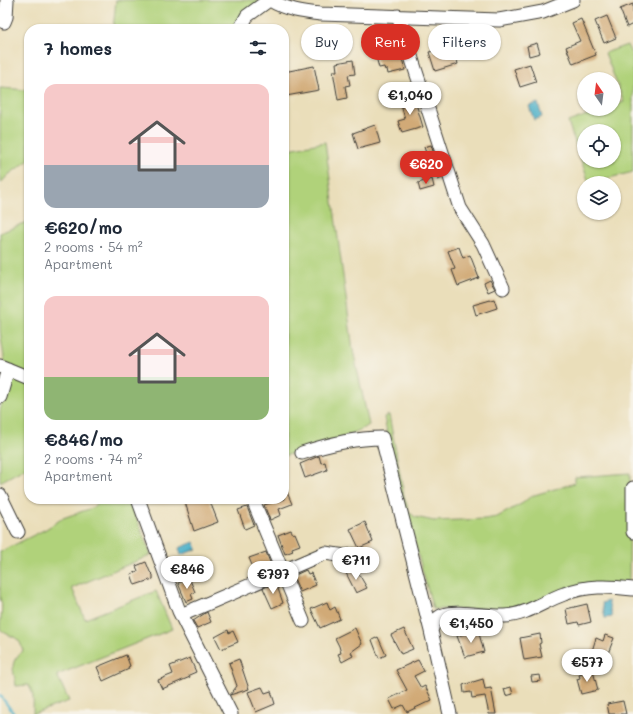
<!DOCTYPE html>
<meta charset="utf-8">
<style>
body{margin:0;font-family:Mali,sans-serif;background:#f6f6f7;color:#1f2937;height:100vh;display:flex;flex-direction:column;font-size:15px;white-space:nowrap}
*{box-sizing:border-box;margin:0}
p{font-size:13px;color:#747a83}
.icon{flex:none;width:22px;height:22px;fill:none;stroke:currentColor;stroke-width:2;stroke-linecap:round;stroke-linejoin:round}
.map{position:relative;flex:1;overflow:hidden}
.sheet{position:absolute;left:24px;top:24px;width:265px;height:480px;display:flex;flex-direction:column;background:#fff;border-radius:16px;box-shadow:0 1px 3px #0004}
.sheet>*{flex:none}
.guide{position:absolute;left:301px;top:24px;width:272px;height:36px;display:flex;gap:8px}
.needle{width:26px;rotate:346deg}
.fabs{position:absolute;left:577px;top:72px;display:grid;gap:8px}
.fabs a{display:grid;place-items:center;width:44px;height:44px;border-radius:50%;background:#fff;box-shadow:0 1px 3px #0004;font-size:20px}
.price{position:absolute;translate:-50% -34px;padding:0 9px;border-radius:14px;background:#fff;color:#222;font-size:13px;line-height:26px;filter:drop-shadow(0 1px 2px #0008)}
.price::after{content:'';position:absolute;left:50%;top:24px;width:12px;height:9px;margin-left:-6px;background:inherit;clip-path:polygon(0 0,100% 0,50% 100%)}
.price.on{background:#d93025;color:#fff}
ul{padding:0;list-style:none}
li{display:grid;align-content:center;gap:8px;height:212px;padding:0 20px}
li span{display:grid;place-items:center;height:124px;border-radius:12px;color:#555}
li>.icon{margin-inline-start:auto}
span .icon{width:72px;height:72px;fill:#fffc;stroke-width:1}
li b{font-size:17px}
h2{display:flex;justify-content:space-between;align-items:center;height:48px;padding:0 20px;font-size:17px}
.pill{padding:0 14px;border-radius:18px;background:#fff;box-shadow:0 1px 3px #0004;font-size:14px;line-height:36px}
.pill.on{background:#d93025;color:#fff}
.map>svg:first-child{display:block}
</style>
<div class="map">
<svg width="633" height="714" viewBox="0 0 633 714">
<rect width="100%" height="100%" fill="#f7f3e8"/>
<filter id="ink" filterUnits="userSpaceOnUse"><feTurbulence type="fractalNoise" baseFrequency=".025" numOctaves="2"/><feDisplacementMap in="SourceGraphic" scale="8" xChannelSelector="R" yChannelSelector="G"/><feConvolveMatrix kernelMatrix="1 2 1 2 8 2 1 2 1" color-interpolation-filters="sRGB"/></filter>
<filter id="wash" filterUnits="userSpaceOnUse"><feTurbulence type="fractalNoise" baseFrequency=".012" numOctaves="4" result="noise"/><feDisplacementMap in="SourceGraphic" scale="16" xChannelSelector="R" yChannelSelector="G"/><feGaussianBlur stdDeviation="0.9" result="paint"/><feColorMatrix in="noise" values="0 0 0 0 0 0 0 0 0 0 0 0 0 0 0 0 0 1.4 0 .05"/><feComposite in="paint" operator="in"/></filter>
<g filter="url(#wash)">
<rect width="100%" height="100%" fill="#eadeba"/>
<!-- green -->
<path fill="#b0d27a" stroke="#66774b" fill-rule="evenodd" d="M116,0H256L260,4L237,29H113Z
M627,45L633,57V172L589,183L568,122L604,109H614V105L624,102L605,53ZM584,131H614V161H584Z
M0,88L29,90V160L8,175L0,184Z
M325,142L353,350L369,425C344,440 312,446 284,456V150Z
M29,221V374L5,364L0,331V233Z
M16,379L29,382V466L0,482V411L6,385Z
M389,415L404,496L409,512L415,517L434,521L485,519L497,517L523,503L531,496L575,483V477L630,473L629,583L540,601L506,610L433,609L395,472L384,417Z
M101,499H129L151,555L72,588L85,619L156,591L172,629L57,675L69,701L33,714C33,704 35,693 28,685L16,686C14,669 8,663 23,651C19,633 10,639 0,629C0,620 4,604 0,599V552L46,529L63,518L92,508Z"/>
<!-- water -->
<path fill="#47aec7" stroke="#326572" d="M538,103L542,117L534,120L529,106Z
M194,542L197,549L181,555L179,548Z
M608,601L612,617L605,618L602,603Z"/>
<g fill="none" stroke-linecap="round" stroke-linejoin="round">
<!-- stream -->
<path stroke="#47aec7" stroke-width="2.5" d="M0,695L14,714"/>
</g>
<g id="blocks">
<!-- building -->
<path fill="#d1aa77" d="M633,4V24L627,27L620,9Z
M607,16L616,38L604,43L595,21Z
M581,19L596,55L573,64L566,47L580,41L572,23Z
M537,43L540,53L529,56L527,46Z
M449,48L450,51L454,50L458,64L435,71L429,52Z
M389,49L390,54L394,53L395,57L401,55L405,70L388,74L387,69L385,70L384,67L379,68L375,53Z
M353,60L355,74L348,75L350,85L345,86L347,98L338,100L333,71H337L336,63Z
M530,64L536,82L520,87L514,69Z
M314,66L319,90L286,96L284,72Z
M414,97L423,127L402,133L398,121L405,119L400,101Z
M375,125L380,143L358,149L353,133Z
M431,145L442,178L438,180L432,164L418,169L415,160L427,156L424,147Z
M432,179L434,187L420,191L418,183Z
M459,247L463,258L470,255L479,278L458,286L452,270L455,269L448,251Z
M490,280L495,289L488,292L484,283Z
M494,299L497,308L476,315L473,305Z
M319,456L321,463L325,462L327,470L305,478L300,464Z
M284,485L292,504L279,509L281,515L270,520L264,505L284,499Z
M184,499H209L218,522L194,531Z
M247,507L254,525L245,529L238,510Z
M365,522L373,542L359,548L350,529Z
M291,530L293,534L295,533L300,545L292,548L293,551L285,554L278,535Z
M266,552L271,565L254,570L249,558Z
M146,562L150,572L153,575V579L135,585L131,574L138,571L136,566Z
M356,569L367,588L356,593L346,573Z
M306,570L308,574L311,573L316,585L300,592L293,576Z
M186,580L187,582L190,580L195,592L191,594L193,599L186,602L178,583Z
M276,583L283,603L272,608L263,588Z
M327,602L330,610L335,607L340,619L320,628L311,609Z
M587,604L591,622L579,625L578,622L569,624L566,609Z
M207,612L211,622L197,628L193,621Z
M355,628L362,644L351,652L353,656L342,662L338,654L341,653L339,646L335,638Z
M404,629L413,649L401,654L391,635Z
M228,630L229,633L233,631L238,642L221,649L215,637Z
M478,630L484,652L465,657L457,636Z
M540,634L541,643L539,644L542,657L524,660L520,638Z
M605,635L614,638L607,656L592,651L596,638L603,641Z
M378,637L386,655L379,658L372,640Z
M126,655L130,666L128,667L129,669L103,681L97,667Z
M190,658L196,672L189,675L190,677L162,689L158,680L173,674L170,666Z
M239,659L249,689L230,695L237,686L229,663Z
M418,660L424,671L414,676L421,688L425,686L432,700L407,712L403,705L394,709L389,699L407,690L396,670Z
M593,671L598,690L581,694L577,679L580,678L579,675Z
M540,675L541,681L532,682L531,676Z
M483,679L485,689L491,688L496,714H489L485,696L472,698L471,692L464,693L463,685Z
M262,687L265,693L271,691L275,704L256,712L248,692Z
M511,687L513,694L506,696L504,689Z
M623,701L626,714H609L607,704Z"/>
</g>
</g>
<g filter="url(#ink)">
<use href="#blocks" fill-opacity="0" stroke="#3b3934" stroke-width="1"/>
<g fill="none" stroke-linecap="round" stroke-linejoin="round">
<!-- minor casing -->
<g stroke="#3b3934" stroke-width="15">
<path id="minor" d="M270,0C286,10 303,12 321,14L499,20L543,12L573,0
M398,16L460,208L483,244L503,288
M4,22L6,17L7,0
M240,29L247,16L269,0
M0,366L29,378
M0,397L8,369
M302,453C329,444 354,438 382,438L431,631
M633,488V532
M0,495L18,532
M138,499L179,611L231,714
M255,505L303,621
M181,615L325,553L345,556L354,555
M450,714L431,631C433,625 435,618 443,615C455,610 490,617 504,616C527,615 544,601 564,594C587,585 609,586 633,589"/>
</g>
<!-- minor -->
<use href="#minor" stroke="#fff" stroke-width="13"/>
</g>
</g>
</svg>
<div class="fabs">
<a><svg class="needle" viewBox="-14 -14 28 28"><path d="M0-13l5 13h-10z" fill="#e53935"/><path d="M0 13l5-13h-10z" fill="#747a83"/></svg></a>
<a><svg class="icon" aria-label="locate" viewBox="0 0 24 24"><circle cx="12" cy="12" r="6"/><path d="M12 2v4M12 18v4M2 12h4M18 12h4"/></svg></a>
<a><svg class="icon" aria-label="layers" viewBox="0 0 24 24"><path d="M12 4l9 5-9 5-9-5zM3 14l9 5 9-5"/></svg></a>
</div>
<b class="price" style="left:410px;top:116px">€1,040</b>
<b class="price on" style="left:426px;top:185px">€620</b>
<b class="price" style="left:356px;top:581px">€711</b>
<b class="price" style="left:187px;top:590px">€846</b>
<b class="price" style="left:273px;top:595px">€797</b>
<b class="price" style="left:471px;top:644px">€1,450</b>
<b class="price" style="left:587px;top:683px">€577</b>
<div class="guide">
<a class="pill">Buy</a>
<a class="pill on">Rent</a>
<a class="pill">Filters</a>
</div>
<section class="sheet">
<h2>7 homes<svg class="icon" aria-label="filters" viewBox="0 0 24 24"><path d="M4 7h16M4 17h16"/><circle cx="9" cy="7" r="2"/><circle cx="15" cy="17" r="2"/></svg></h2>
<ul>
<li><span style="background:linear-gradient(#f6c9c9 65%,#9aa5b1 0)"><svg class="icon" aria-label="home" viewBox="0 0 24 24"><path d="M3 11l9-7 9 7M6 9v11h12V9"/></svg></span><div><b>€620/mo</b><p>2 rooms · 54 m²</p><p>Apartment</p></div></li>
<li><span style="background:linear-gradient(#f6c9c9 65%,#8fb573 0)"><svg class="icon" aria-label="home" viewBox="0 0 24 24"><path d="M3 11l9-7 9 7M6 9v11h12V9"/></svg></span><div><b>€846/mo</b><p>2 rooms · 74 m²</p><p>Apartment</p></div></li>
</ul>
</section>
</div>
